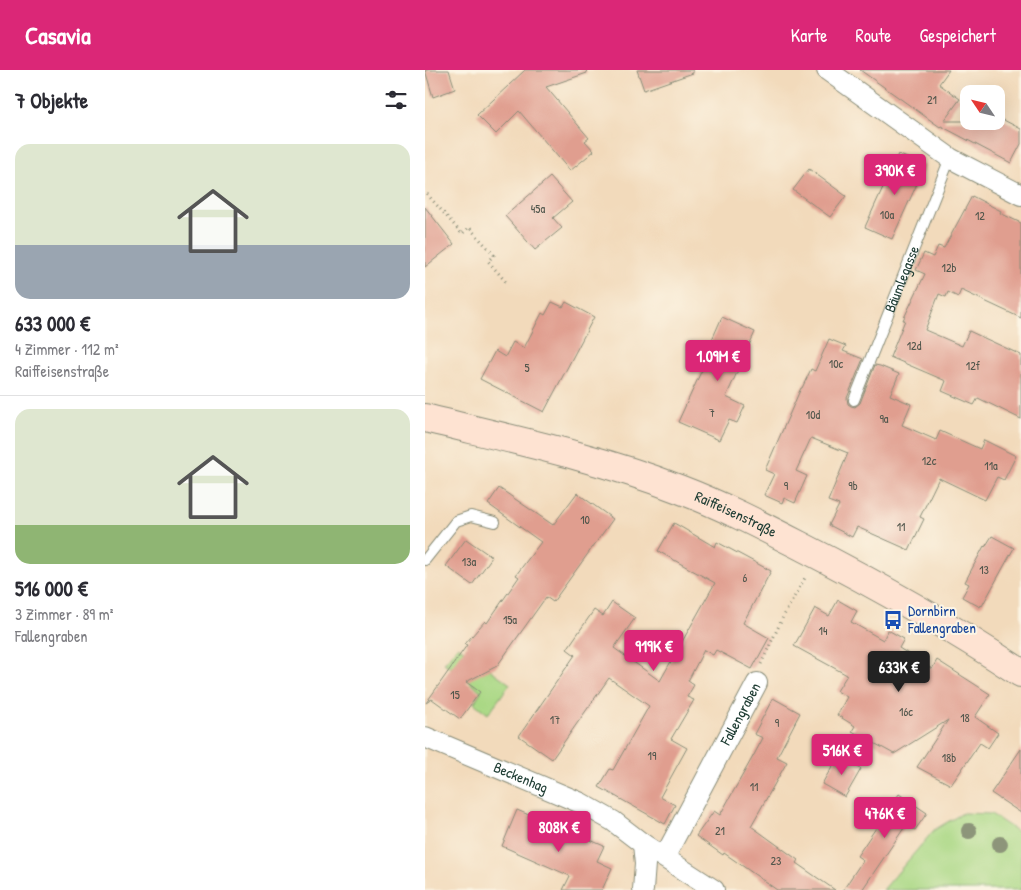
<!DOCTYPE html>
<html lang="de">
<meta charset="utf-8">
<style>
body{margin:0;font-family:"Patrick Hand",sans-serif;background:#f2f2f3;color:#2b2b33;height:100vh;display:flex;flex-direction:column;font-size:19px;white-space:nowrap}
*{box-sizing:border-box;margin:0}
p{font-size:16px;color:#7c7c81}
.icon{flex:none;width:28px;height:28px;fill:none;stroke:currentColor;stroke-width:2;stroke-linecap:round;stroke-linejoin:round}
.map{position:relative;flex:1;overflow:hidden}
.details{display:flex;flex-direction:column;background:#fff;width:425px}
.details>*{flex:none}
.needle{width:32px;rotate:305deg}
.controls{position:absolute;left:535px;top:15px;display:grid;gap:10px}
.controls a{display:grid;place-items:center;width:45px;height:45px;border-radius:10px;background:#fff;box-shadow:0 5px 20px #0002;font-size:25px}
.price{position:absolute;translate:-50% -42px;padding:0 11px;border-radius:5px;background:#db2777;color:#fff;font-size:16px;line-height:32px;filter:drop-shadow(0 1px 2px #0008)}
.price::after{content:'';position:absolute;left:50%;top:30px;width:15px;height:11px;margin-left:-8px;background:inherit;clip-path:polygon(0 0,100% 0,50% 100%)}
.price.active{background:#222;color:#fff}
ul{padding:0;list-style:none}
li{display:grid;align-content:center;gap:10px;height:265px;padding:0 15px}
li+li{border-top:1px solid #e1e1e2}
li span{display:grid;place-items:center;height:155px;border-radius:15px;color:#555}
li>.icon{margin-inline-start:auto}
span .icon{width:90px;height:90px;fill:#fffc;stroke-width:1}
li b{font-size:21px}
h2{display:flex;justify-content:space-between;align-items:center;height:60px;padding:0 15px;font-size:21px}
header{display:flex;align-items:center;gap:30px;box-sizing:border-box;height:70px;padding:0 25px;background:#db2777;color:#fff}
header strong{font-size:24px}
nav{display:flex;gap:28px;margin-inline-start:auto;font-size:18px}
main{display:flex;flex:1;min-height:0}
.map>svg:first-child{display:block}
</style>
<header>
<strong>Casavia</strong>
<nav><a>Karte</a><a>Route</a><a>Gespeichert</a></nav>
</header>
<main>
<section class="details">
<h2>7 Objekte<svg class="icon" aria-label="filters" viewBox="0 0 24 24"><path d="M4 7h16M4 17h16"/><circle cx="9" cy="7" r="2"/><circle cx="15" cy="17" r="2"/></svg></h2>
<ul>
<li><span style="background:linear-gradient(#dfe7d0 65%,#9aa5b1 0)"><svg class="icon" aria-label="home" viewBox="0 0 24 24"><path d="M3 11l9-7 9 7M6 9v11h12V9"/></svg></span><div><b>633 000 €</b><p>4 Zimmer · 112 m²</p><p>Raiffeisenstraße</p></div></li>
<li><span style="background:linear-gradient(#dfe7d0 75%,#8fb573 0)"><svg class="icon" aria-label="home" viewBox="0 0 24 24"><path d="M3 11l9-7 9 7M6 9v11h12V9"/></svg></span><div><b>516 000 €</b><p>3 Zimmer · 89 m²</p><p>Fallengraben</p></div></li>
</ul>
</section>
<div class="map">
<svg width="596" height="820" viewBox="0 0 596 820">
<rect width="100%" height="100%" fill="#fcf5e5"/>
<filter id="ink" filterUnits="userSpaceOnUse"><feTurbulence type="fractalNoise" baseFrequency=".02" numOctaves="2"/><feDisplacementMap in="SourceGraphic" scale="10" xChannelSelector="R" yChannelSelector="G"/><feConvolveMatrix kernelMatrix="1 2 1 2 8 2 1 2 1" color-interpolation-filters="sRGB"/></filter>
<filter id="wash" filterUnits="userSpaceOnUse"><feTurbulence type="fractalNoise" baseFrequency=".0096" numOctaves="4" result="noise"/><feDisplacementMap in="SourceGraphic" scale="20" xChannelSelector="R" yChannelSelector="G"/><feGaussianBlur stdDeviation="1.12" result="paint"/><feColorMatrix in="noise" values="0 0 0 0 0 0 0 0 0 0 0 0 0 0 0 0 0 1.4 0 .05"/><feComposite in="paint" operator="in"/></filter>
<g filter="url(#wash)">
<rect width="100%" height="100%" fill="#f2dabb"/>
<!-- green -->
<path fill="#aad885" stroke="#648a5c" d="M33,576L85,614L63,644L49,633L56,621L19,593Z
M538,743L566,744L596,764V820H458L509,760Z"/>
<g id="blocks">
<!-- building -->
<path fill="#e09e8f" d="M0,0H24L30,19L8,27Z
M100,0H161L162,3L121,17L164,68L160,71L169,81L145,101L94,41L71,64L52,45Z
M212,0H268V3L219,20Z
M435,0H524L514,14L535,29L519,51H567L571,54V46L596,59V74L586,93L516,56L515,57Z
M473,84L500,96L467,169L440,157Z
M384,99L421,126L405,147L368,120Z
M125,107L147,132L128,148L137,158L110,180L80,146Z
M547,126L576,141L575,143L596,153V248L536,220L533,227L523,222L521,227L514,224L500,260L537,276L544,261L596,285V349L553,328L549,335L517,321L521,311L465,287L480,250H478L500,204L491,200L499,183L508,187L513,176L519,178Z
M0,137L29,174L0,197Z
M127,232L138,237L141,232L169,247L119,342L55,309L70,281L80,287L88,272L99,278L117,243L120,245Z
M297,247L330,262L301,327L320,336L312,353L304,350L294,370L253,352L281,291L278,290Z
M404,269L421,276L418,281L438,289L422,328L423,334L426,336L430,337L435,333L450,295L455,296L474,304L465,325L486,334L477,355L511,370L515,361L555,379L559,370L591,386L579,410L572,407L560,430L514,408L495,447L499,449L484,480L432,457L427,467L404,455L414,435L403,431L423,383L386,368L371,401L382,406L370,433L359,428L357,433L339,425L349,404L340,400L376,318H377L386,299L390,301Z
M74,418L128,455L152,423L188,449L128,532L121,527L72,596L41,612L55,622L35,649L7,629L1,633L42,575L40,574L60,551L62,553L94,507L91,505L116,472L63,434Z
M249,453L290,477L292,472L346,501L318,553L344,568L327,599L291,580L288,585L279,580L263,611L269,615L262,627L269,630L246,669L262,678L235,727L250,735L240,754L174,717L185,699L188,700L224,636L184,608L127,689L94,666L150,585L142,579L169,540L178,546L187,532L210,548L189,578L235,611L290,513L233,481Z
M567,466L589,478L557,536L556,535L555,537L537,527L544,514L540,512L559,476L560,477Z
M41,469L67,487L47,515L21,496Z
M413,530L432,541L426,552L458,570L463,560L479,569L474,578L507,599L512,590L565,624L550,647L573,663L563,678L555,673L526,715L492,697L523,650L469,684L427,661L430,656L412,645L422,627L412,621L422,605L369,576L390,538L404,546Z
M348,628L375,643L352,687L362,692L326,756L373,790L371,793L410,820H352L299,783L298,785L271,766L289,741L295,745L330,683L338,668L329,664Z
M596,679V743L566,723Z
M414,684L436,699L420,727L397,714Z
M474,724L502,743L490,760L481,755L437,820H418L438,790L432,786Z
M92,740L111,748L109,752L154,771L156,766L179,776L172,791L187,798L177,820H138L145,806L77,776Z"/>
</g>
</g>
<g filter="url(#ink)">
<use href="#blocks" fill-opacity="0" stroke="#888c78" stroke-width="1"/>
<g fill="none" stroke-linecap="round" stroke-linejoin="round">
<!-- lane casing -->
<g stroke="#888c78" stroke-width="12">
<g id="lane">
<path id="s1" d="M429,330L525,88"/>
<path d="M0,490L31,451L46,446L70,452"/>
</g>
</g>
<!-- street casing -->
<g stroke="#888c78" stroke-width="22">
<g id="street">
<path d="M402,0L525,88L596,125"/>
<path id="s2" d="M0,667L156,733L188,751L218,774L289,820"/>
<path d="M218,774L220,794L218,820"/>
<path id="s3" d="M240,786L332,613"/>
</g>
</g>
<!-- secondary casing -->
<g stroke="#888c78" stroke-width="30">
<g id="secondary">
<path id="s4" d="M0,348C85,369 172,387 254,419C296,435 335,455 374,475C450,514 525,556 596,603"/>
</g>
</g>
<!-- path -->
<path stroke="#888c78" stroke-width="3" stroke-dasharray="1 4" stroke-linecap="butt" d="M2,124L37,164L44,157L69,185L63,191L81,212
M336,594L358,547L381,506"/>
<!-- lane -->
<use href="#lane" stroke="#fff" stroke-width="10"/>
<!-- street -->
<use href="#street" stroke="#fff" stroke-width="20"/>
<!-- secondary -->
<use href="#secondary" stroke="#fee3d2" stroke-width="28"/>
</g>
<!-- trees -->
<g fill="#8d957a">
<circle cx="544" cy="761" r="8"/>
<circle cx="575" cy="774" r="8"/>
</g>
</g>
<!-- icons -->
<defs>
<g id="bus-bare" transform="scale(1.5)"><path d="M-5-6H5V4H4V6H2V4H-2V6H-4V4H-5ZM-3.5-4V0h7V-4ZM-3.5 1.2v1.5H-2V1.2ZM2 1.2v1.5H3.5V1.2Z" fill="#1a4fb4" stroke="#fcf5e5" stroke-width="2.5" paint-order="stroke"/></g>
</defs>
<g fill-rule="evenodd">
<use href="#bus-bare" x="468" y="550"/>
</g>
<g text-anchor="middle" stroke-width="4" stroke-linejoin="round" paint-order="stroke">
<!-- number labels -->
<g font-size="12" fill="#4f554b">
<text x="507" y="34">21</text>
<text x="113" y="143">45a</text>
<text x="462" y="149">10a</text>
<text x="555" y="150">12</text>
<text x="524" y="202">12b</text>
<text x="489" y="280">12d</text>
<text x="411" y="298">10c</text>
<text x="548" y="300">12f</text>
<text x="102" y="302">5</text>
<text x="287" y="347">7</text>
<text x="388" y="349">10d</text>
<text x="459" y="353">9a</text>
<text x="504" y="395">12c</text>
<text x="566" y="400">11a</text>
<text x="361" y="420">9</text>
<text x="428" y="420">9b</text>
<text x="160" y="454">10</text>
<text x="476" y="461">11</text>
<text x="44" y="496">13a</text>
<text x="559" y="504">13</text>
<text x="320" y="512">6</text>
<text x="85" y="554">15a</text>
<text x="398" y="565">14</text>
<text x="30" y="629">15</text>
<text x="481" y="646">16c</text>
<text x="540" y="652">18</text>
<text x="130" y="654">17</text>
<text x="352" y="657">9</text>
<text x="227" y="690">19</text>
<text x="524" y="692">18b</text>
<text x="329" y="721">11</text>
<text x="295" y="765">21</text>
<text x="351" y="795">23</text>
</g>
<!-- street labels -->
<g font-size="15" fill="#1f3d34" stroke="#fcf5e5">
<text dy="5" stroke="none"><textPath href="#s1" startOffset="130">Bäumlegasse</textPath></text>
<text dy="5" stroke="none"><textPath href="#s4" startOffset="326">Raiffeisenstraße</textPath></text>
<text dy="5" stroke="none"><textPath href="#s3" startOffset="161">Fallengraben</textPath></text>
<text dy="5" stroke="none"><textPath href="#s2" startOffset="104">Beckenhag</textPath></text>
</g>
<!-- transit labels -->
<g font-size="15" fill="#164399" stroke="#fcf5e5" text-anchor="start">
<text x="483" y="546">Dornbirn<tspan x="483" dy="17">Fallengraben</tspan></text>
</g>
</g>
</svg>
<div class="controls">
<a><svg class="needle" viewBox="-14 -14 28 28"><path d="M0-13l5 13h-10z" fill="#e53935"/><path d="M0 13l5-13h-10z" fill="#7c7c81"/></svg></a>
</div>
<b class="price" style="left:470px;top:126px">390K €</b>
<b class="price" style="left:293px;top:312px">1.09M €</b>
<b class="price" style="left:229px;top:602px">919K €</b>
<b class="price active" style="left:474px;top:623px">633K €</b>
<b class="price" style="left:417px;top:706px">516K €</b>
<b class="price" style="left:460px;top:769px">476K €</b>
<b class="price" style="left:134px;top:783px">808K €</b>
</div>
</main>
